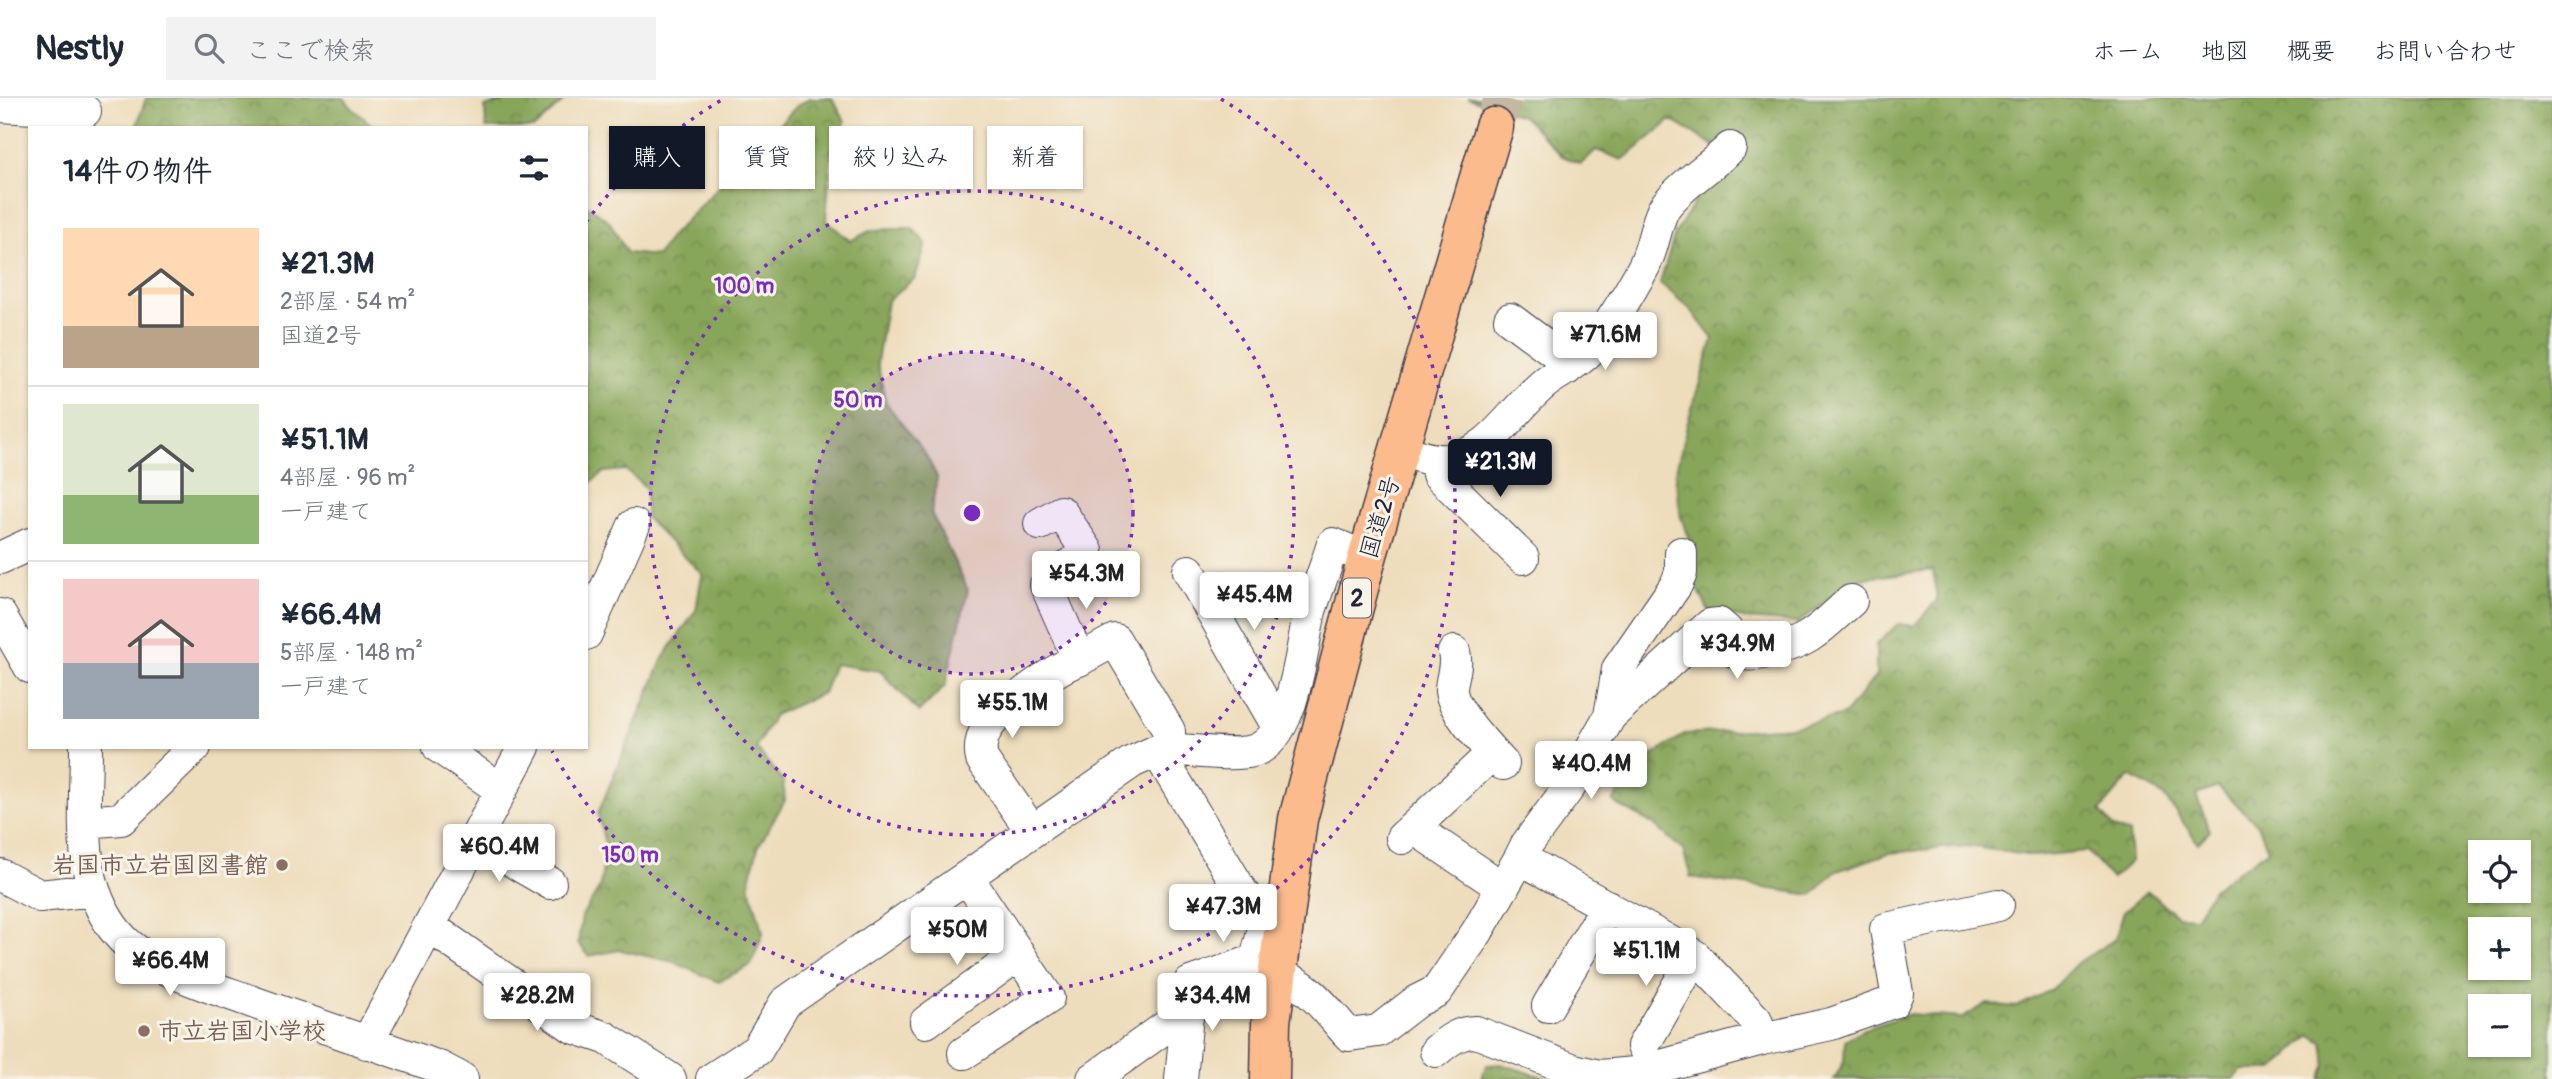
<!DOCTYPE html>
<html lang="ja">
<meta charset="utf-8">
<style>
body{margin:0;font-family:Pangolin,"Klee One",sans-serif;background:#f2f2f3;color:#1f2937;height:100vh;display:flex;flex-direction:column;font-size:26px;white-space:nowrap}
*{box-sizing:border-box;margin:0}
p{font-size:23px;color:#747a83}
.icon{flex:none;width:38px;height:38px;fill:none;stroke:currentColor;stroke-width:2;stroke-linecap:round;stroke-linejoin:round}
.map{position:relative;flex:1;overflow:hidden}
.panel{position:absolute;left:28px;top:28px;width:560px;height:623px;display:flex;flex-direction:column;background:#fff;border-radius:0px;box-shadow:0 2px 5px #0004}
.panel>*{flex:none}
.guide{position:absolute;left:609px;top:28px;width:665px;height:63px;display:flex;gap:14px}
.controls{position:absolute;left:2468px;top:742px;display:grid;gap:14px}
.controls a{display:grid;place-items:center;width:63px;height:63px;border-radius:0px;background:#fff;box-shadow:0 2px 5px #0004;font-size:35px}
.price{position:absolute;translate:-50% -60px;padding:0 16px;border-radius:7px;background:#fff;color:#222;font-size:23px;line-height:46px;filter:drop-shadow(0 2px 4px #0008)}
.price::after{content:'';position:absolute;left:50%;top:42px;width:21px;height:16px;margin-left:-10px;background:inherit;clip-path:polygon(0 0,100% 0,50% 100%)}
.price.current{background:#111827;color:#fff}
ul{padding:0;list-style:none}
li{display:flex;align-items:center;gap:21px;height:175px;padding:0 35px}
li+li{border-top:2px solid #e0e1e3}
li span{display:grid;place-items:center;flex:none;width:196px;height:140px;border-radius:0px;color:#555}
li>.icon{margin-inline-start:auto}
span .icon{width:84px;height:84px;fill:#fffc;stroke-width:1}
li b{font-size:30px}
h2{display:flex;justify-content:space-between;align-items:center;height:84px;padding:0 35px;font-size:30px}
.chip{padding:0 24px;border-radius:0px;background:#fff;box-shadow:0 2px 5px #0004;font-size:24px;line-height:63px}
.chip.current{background:#111827;color:#fff}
header{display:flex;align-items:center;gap:42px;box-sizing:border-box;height:98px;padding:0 35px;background:#fff;border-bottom:2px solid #e0e1e3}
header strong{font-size:33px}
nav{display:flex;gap:38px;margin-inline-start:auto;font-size:24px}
.search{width:490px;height:63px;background:#f2f2f3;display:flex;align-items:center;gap:18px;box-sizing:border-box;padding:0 24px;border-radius:0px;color:#747a83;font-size:26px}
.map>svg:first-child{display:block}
</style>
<header>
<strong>Nestly</strong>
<div class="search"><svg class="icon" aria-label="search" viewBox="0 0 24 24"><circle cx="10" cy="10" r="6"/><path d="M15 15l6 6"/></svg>ここで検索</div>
<nav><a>ホーム</a><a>地図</a><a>概要</a><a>お問い合わせ</a></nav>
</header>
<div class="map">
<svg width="2552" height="981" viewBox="0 0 2552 981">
<defs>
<pattern id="forest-crowns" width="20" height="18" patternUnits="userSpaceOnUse" patternTransform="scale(1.75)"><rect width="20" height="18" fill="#88a65a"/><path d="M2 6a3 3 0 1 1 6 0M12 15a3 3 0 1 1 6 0" fill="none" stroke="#6f874c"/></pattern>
</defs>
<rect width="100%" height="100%" fill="#f7f3e8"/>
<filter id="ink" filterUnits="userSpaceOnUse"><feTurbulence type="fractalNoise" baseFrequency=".0143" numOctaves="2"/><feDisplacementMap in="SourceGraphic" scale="14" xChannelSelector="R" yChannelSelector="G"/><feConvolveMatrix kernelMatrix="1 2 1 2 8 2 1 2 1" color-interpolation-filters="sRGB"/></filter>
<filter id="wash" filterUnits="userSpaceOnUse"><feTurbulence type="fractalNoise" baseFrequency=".00686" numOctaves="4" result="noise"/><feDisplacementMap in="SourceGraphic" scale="28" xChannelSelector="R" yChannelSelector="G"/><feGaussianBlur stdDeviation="1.57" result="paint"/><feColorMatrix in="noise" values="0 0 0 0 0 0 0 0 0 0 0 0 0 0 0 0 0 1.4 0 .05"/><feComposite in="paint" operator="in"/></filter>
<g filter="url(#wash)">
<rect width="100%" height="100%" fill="#eeddbc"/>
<!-- forest -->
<path fill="url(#forest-crowns)" stroke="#55644a" stroke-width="2" fill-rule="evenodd" d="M146,0H344L352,10L375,30H136Z
M515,0H567L534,30H486L485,9Z
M809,0H832L845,23L831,55L826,122L850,143L872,132L912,130L926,146L915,180L887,203L877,264L886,305L926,357L937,379L931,415L968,492L945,588L919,614L880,573L834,566L823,595L774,617L756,650L783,683L785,702L758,749L749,786L763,835L751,867L718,884L674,864L620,852L589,858L578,845L582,818L600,789L606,751L598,715L663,560L696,512L702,476L646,420V390L626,372L604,374L586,388V107L609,123L627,155L657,158L671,138L797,8Z
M1468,0H2552V981H2321L2326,968L2323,944L2311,937L2273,972H2242L2234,981H1834L1844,964L1845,942L1862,932L1910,916L1962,920L1986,906L2017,909L2051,892L2076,866L2115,841L2124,813L2148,793L2177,818L2195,819L2214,790L2268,752L2258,727L2218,689L2196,697L2210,733L2198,745L2163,697L2130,678L2100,713L2114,730L2129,735L2131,763L2112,781L2087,753L2033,758L1967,748L1889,755L1834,774L1812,797L1691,779L1683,752L1653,726L1613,704L1631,672L1685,636L1794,629L1844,617L1876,578V547L1898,526L1914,528L1937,502L1933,472L1864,480L1837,495L1798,525L1746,521L1708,512L1696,487L1693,448L1681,420L1675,376L1688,323L1713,241L1690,211L1660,185L1675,136L1702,91L1718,50L1671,22L1623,62L1596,52L1581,66L1562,58L1524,19ZM2480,754H2518V793H2480ZM2480,831H2518V870H2480ZM2480,908H2518V947H2480Z
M1501,966L1549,981H1481L1487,967Z"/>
</g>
<g filter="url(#ink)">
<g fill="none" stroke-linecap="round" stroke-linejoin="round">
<!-- highway-tunnel -->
<path stroke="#c5b8a2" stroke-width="38" stroke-dasharray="38 19" stroke-linecap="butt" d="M1494,29L1503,0"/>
<!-- minor casing -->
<g stroke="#413e4e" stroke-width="34">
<path id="minor" d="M0,8L85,13
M1510,221L1560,258L1567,271
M1400,351C1414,356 1431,364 1447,362C1492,356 1513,310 1546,284C1561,273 1577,266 1589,253C1607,232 1629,196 1642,172C1653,153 1654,131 1663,112C1674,92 1713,67 1730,50
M1436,362L1438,376L1523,460
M1040,426L1061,414L1087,453L1046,487L1079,562L1115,542L1169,633V651
M0,460L30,446
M1189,473L1273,620L1281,626
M0,517L30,569
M586,536L634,427
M1454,554C1458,568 1451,579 1451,593C1453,613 1489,651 1503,666
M1610,618L1710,527L1719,526L1727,533C1728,540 1728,548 1734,553C1747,564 1795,547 1808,539C1824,529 1837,515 1851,503
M86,649C86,693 80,750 94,792C101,812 112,832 128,846C163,876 215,890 258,906C318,927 378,948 439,969L462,981
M439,649L500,691
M1161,651C1187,651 1229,659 1253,653C1295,641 1301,549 1310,513C1317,491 1326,469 1333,446L1367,460
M85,724L121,721L195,649
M1416,728L1424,737L1503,790
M1032,733L982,661C979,651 982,639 987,630C1000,610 1056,569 1079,562
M1402,740L1493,655
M474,741L550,785
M1520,760L1527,746L1570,688L1610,618L1618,571L1676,487L1681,475V455
M0,777L40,798L94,792
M429,828L573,929L606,940L670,981
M1277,877C1310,886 1326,912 1349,937L1378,933L1417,903L1437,893L1477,834L1520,760L1695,858L1756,922L1762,941
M1548,908L1607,808
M926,924L1019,856
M367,945L524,649
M1643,948L1695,858
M1436,953C1449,942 1459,934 1476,934L1574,972L1600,978L1635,975L1762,941L1831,926L1893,904L1897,895L1886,831L1998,807
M964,955L1048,900L967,779
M712,981L757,952L785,905L1132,664L1161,651L1165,666L1243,796L1267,818L1283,825
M1093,981L1167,928L1187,920
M1181,981L1190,885L1256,862L1267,818"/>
</g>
<!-- highway casing -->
<g stroke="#413e4e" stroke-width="41">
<path id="highway" d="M1270,981L1271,924L1298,721L1367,460L1494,29"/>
</g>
<!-- minor -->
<use href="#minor" stroke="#fff" stroke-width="32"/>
<!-- highway -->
<use href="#highway" stroke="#fbbb8d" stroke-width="38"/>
</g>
</g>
<!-- distance rings -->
<circle cx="972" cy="415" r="161" fill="#7b2cbf" fill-opacity=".12"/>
<g fill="none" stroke="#7b2cbf" stroke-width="3.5" stroke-dasharray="3.5 7">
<circle cx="972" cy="415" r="161"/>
<circle cx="972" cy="415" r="322"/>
<path d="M586 124A483 483 0 0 1 723 1M1221 1A483 483 0 1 1 552 653"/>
</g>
<!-- markers -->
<g fill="#8d6e63" stroke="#f7f3e8" stroke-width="2.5">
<circle cx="282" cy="767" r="7"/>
<circle cx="144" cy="933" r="7"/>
</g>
<g text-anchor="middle" stroke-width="6" stroke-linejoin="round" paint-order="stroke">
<!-- shield labels -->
<rect fill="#f7f3e8" stroke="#62616f" stroke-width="2" x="1343" y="480.5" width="28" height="39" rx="5"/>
<g font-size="23" font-weight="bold" fill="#22223b">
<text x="1357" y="508">2</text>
</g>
<!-- street labels -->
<g font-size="24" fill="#22223b" stroke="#f7f3e8">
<text transform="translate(1380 419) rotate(-73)" y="8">国道2号</text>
</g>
<!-- education labels -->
<g font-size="24" font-weight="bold" fill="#785e54" stroke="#f7f3e8" text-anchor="end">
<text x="268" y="775">岩国市立岩国図書館</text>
<text x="158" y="941" text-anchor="start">市立岩国小学校</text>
</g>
</g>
<circle cx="972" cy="415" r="10" fill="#7b2cbf" stroke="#f7f3e8" stroke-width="3.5"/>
<g font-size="21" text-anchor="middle" font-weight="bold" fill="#7b2cbf" stroke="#f7f3e8" stroke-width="6" stroke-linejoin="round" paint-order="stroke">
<text x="744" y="195">100 m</text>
<text x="858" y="309">50 m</text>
<text x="630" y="764">150 m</text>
</g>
</svg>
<div class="controls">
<a><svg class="icon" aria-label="locate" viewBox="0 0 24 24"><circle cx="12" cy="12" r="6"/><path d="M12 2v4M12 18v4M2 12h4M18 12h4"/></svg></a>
<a>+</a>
<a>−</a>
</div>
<b class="price" style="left:1605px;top:274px">¥71.6M</b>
<b class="price current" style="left:1500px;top:401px">¥21.3M</b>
<b class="price" style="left:1086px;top:513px">¥54.3M</b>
<b class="price" style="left:1254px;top:534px">¥45.4M</b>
<b class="price" style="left:1737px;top:583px">¥34.9M</b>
<b class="price" style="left:1012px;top:642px">¥55.1M</b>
<b class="price" style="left:1591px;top:703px">¥40.4M</b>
<b class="price" style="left:499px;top:786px">¥60.4M</b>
<b class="price" style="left:1223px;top:846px">¥47.3M</b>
<b class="price" style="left:957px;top:869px">¥50M</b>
<b class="price" style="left:1646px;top:890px">¥51.1M</b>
<b class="price" style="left:170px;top:900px">¥66.4M</b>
<b class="price" style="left:537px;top:935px">¥28.2M</b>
<b class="price" style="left:1212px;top:935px">¥34.4M</b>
<div class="guide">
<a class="chip current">購入</a>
<a class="chip">賃貸</a>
<a class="chip">絞り込み</a>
<a class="chip">新着</a>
</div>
<section class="panel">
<h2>14件の物件<svg class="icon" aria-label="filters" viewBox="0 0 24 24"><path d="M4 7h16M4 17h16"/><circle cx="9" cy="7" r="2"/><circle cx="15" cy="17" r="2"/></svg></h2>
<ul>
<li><span style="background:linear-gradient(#ffd9b3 70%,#b9a48a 0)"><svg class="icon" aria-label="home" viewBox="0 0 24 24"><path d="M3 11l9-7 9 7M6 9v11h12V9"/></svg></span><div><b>¥21.3M</b><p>2部屋 · 54 m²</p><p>国道2号</p></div></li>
<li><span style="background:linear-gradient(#dfe7d0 65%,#8fb573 0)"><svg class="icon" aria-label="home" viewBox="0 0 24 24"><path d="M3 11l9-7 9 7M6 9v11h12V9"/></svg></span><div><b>¥51.1M</b><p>4部屋 · 96 m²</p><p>一戸建て</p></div></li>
<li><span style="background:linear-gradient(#f6c9c9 60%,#9aa5b1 0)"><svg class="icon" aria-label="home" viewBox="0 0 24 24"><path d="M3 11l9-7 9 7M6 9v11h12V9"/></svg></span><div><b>¥66.4M</b><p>5部屋 · 148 m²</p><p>一戸建て</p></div></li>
</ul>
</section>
</div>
